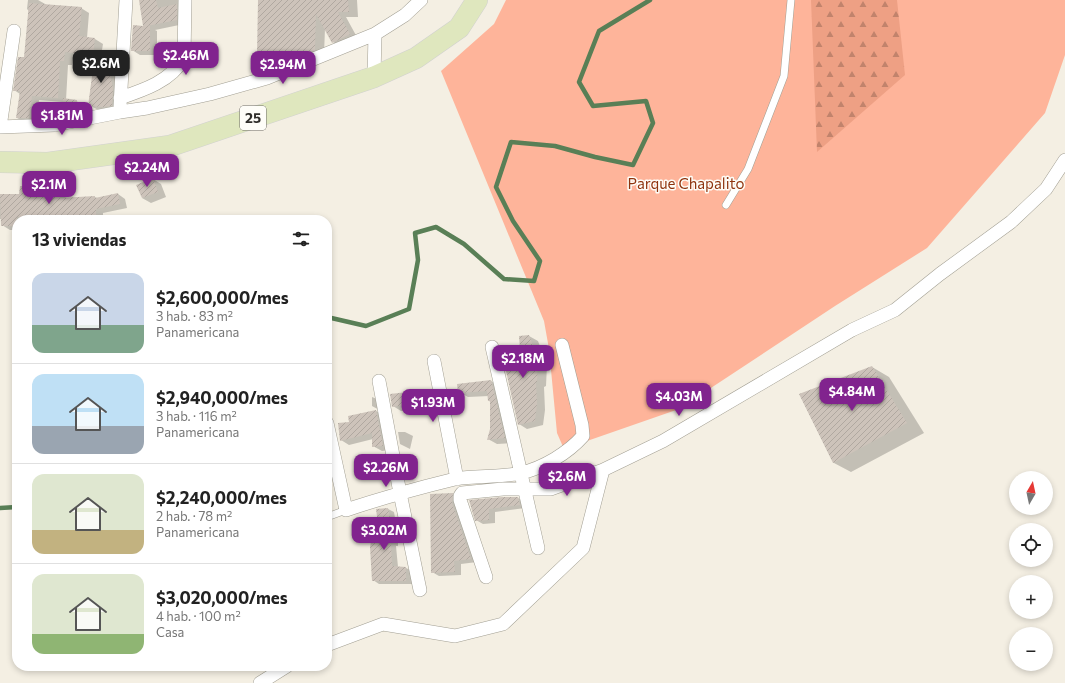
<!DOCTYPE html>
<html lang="es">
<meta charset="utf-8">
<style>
body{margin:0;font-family:Commissioner,sans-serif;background:#f2f2f2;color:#222;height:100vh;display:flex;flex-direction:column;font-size:15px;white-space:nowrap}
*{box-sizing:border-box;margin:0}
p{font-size:13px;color:#767676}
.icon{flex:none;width:22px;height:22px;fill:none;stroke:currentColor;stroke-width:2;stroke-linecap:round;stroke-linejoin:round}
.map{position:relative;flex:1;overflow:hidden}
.drawer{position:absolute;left:12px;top:215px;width:320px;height:456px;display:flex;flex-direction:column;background:#fff;border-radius:16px;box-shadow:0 2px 6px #0003}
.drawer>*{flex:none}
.needle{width:26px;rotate:9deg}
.controls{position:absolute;left:1009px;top:471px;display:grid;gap:8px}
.controls a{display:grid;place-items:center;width:44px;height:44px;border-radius:50%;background:#fff;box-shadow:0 2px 6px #0003;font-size:20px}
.price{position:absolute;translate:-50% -34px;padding:0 9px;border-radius:8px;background:#81238e;color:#fff;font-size:13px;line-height:26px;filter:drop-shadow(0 1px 2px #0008)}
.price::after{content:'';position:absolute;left:50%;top:24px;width:12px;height:9px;margin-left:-6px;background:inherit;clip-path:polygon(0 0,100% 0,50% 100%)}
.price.active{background:#222;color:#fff}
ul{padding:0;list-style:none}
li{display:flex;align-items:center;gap:12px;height:100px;padding:0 20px}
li+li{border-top:1px solid #e0e0e0}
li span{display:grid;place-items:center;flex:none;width:112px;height:80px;border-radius:12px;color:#555}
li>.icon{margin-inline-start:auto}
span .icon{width:48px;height:48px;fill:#fffc;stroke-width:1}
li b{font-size:17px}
h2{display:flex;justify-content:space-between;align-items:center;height:48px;padding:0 20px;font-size:17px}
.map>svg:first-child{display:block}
</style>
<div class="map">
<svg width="1065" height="683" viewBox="0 0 1065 683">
<defs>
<pattern id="forest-firs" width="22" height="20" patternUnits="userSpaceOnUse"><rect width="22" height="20" fill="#eea084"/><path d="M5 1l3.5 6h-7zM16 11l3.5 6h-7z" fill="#c1836c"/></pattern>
<pattern id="building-hatch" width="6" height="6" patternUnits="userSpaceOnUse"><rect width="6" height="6" fill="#cdc3ba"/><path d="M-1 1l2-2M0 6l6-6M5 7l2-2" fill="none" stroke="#b0a8a0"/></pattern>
</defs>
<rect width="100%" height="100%" fill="#f4efe3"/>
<!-- green -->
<path fill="#feb49a" d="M506,0H1065V55L1045,113L927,248L835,306L679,409L564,449L557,433L549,349L544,321L441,71L494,24Z"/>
<!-- forest -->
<path fill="url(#forest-firs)" d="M811,0H897L905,75L817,152Z"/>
<!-- shadow -->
<path fill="#0003" fill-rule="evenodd" d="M28,0H38L47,5L81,8L89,13L87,38L95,39L103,44L101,56L106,57L119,64L124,113L102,112L89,105L95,59L73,56L72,65H68L66,100L76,101L80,103L79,114L66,115L62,113L63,102L39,100L37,122H25L17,118L20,94L14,90L25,58L29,11L27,9Z
M140,0H184V24L155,30L157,31V55H140L132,50L144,27Z
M259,0H357L358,17H346L358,39L342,47L333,42L325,28L324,55L307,62L290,61L287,70L274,74L265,68L267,60L258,55ZM282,62L283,64L275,67V65Z
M153,179L161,184L166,197L151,203L142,198Z
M33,187L41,192V193L58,189L65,193L66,199L95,197L98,199L118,194L125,199L127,208L103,213V218L77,220H17V230H10L2,225V219H0V195H20Z
M529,336L538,341L547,365L546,386L544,387L545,410L543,425L527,429L519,424L521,350Z
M872,367L889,377L924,433L851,472L834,463L801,394Z
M491,381L500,386L513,443L497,444L488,439L491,429V402L489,401V396L468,397L459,392Z
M415,392L424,397L427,408L401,411L393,406Z
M372,397L382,401L381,411L372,406Z
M376,411L385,416L391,450L382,451L373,446V439L349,445L341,440L350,423Z
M398,432H405L413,436L410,449L400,444Z
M452,494L459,498L477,562L461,564V575L439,576L432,572Z
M518,498L524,502L525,508L495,512V523L483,524L476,520L470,501Z
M388,509L394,512L397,529L405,532V533L398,542V546H396L398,567L406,568L412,571V584H379L373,580L379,525Z"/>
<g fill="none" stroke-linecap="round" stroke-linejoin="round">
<!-- stream -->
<path stroke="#597f56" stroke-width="4.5" d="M327,317L366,326L409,309L418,260L415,233L436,227L464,244L504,279L534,281L540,261L513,221L496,187L511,142L555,146L595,157L633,165L653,123L646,101L593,106L579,82L599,31L650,0
M0,508L17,507"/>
</g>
<!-- building -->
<path fill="url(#building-hatch)" d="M139,0H156L158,8L177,4V20L147,26H150V51H131L133,25L143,26Z
M258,0H348L349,12H338L350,34L332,43L316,14L315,50L297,57L280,56L278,65L266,70L264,69L268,54L257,55Z
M29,3L82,7L79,36L95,38L93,56L65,52L64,61H60L58,98L32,96L29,118H16L20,91H13L18,57H24Z
M95,54L106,56L113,88L112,106L102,107L88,106Z
M63,98L77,100L76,113L61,114Z
M153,178L158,192L142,198L136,185Z
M20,186H34L33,194L58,188L60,198L95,196V198L118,193L120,204L96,209V215L50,218V220L17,217V226H1L0,194H19Z
M529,335L538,360L537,382H536L537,404L535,421L518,425L502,353L510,350L520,349L519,336Z
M872,366L907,423L833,463L799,394Z
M491,380L505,438L487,440L490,429V401H488L487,391L458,393L457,384Z
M416,391L419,403L392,407L390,394Z
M376,410L383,446L372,447V433L340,441L338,423L349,422L348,416Z
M453,493L452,503L471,559L454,561L455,572L431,573L430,494Z
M503,497H518L520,505L489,509V520L475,521L469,500Z
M388,508L392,528L399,527V530L392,538V542L391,543L392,566L406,567V581H372L370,547L374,526L378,524L376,509Z"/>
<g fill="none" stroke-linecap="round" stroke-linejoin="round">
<!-- service casing -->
<g stroke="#a29f93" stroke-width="8">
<path id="service" d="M726,205L748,169L784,76L791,0
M327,517L346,510"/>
</g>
<!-- minor casing -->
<g stroke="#a29f93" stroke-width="14">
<path id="minor" d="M374,77L375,34
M120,98C144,90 171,81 184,58L185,0
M120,106L126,0
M0,127L54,125L120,112L147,108L210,94L267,78L375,34L405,15L421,0
M0,127L14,31
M492,347L538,548
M434,361L457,479
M379,381L400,493L420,590
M327,423L346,510C382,498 418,488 455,479C476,475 500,478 521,473C543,468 568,453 583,436L582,425L562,345
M486,577L460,500V496L462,493L503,489H551L603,470
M327,645L383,624L455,636L503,624L583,548L603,470L663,441L852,330L895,310L940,274L1011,222L1046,189L1065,160
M260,683L287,666"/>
</g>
<!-- primary casing -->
<g stroke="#d1d1d0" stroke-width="22">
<path id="primary" d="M0,162L48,163L170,146L374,77L416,58L459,28L477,0"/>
</g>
<!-- service -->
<use href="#service" stroke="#fff" stroke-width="7"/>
<!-- minor -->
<use href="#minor" stroke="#fff" stroke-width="13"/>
<!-- primary -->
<use href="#primary" stroke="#dfe7be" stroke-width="21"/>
</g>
<g text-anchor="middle" stroke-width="3" stroke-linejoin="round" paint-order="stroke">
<!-- shield labels -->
<rect fill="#fefdf8" stroke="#6d6b67" stroke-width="1" x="240" y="106" width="26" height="24" rx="3"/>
<g font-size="14" font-weight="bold" fill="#2f2d29">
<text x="253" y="123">25</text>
</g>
<!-- park labels -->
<g font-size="15" fill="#8f340e" stroke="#fefdf8">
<text x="686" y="189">Parque Chapalito</text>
</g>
</g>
</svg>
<div class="controls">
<a><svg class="needle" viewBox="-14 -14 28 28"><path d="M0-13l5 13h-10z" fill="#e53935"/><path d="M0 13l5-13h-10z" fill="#767676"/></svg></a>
<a><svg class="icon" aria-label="locate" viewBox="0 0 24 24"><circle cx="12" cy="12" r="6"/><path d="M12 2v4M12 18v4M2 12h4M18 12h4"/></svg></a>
<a>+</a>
<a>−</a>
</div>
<b class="price" style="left:186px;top:76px">$2.46M</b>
<b class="price active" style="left:101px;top:84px">$2.6M</b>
<b class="price" style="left:283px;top:85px">$2.94M</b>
<b class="price" style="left:62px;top:136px">$1.81M</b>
<b class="price" style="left:147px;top:188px">$2.24M</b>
<b class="price" style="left:49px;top:205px">$2.1M</b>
<b class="price" style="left:523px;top:379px">$2.18M</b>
<b class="price" style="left:852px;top:412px">$4.84M</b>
<b class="price" style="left:679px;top:417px">$4.03M</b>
<b class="price" style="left:433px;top:423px">$1.93M</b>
<b class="price" style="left:386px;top:488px">$2.26M</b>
<b class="price" style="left:567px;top:497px">$2.6M</b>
<b class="price" style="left:384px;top:551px">$3.02M</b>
<section class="drawer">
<h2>13 viviendas<svg class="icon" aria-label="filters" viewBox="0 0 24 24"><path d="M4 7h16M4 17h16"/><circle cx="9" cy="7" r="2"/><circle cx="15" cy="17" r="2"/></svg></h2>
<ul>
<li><span style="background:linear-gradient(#c9d6e8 65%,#7fa58c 0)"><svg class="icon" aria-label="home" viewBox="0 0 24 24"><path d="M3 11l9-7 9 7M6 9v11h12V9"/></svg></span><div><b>$2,600,000/mes</b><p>3 hab. · 83 m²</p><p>Panamericana</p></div></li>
<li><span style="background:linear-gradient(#bfe0f5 65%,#9aa5b1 0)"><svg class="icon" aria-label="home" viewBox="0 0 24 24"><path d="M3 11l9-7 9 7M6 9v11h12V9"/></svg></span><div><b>$2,940,000/mes</b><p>3 hab. · 116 m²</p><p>Panamericana</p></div></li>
<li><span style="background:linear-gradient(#dfe7d0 70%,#c2b280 0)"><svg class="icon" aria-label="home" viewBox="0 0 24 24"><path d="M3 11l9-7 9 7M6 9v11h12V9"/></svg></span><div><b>$2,240,000/mes</b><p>2 hab. · 78 m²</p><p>Panamericana</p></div></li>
<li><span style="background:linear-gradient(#dfe7d0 75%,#8fb573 0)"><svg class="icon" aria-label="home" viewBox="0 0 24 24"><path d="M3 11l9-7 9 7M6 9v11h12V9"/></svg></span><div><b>$3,020,000/mes</b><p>4 hab. · 100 m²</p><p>Casa</p></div></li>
</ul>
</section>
</div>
